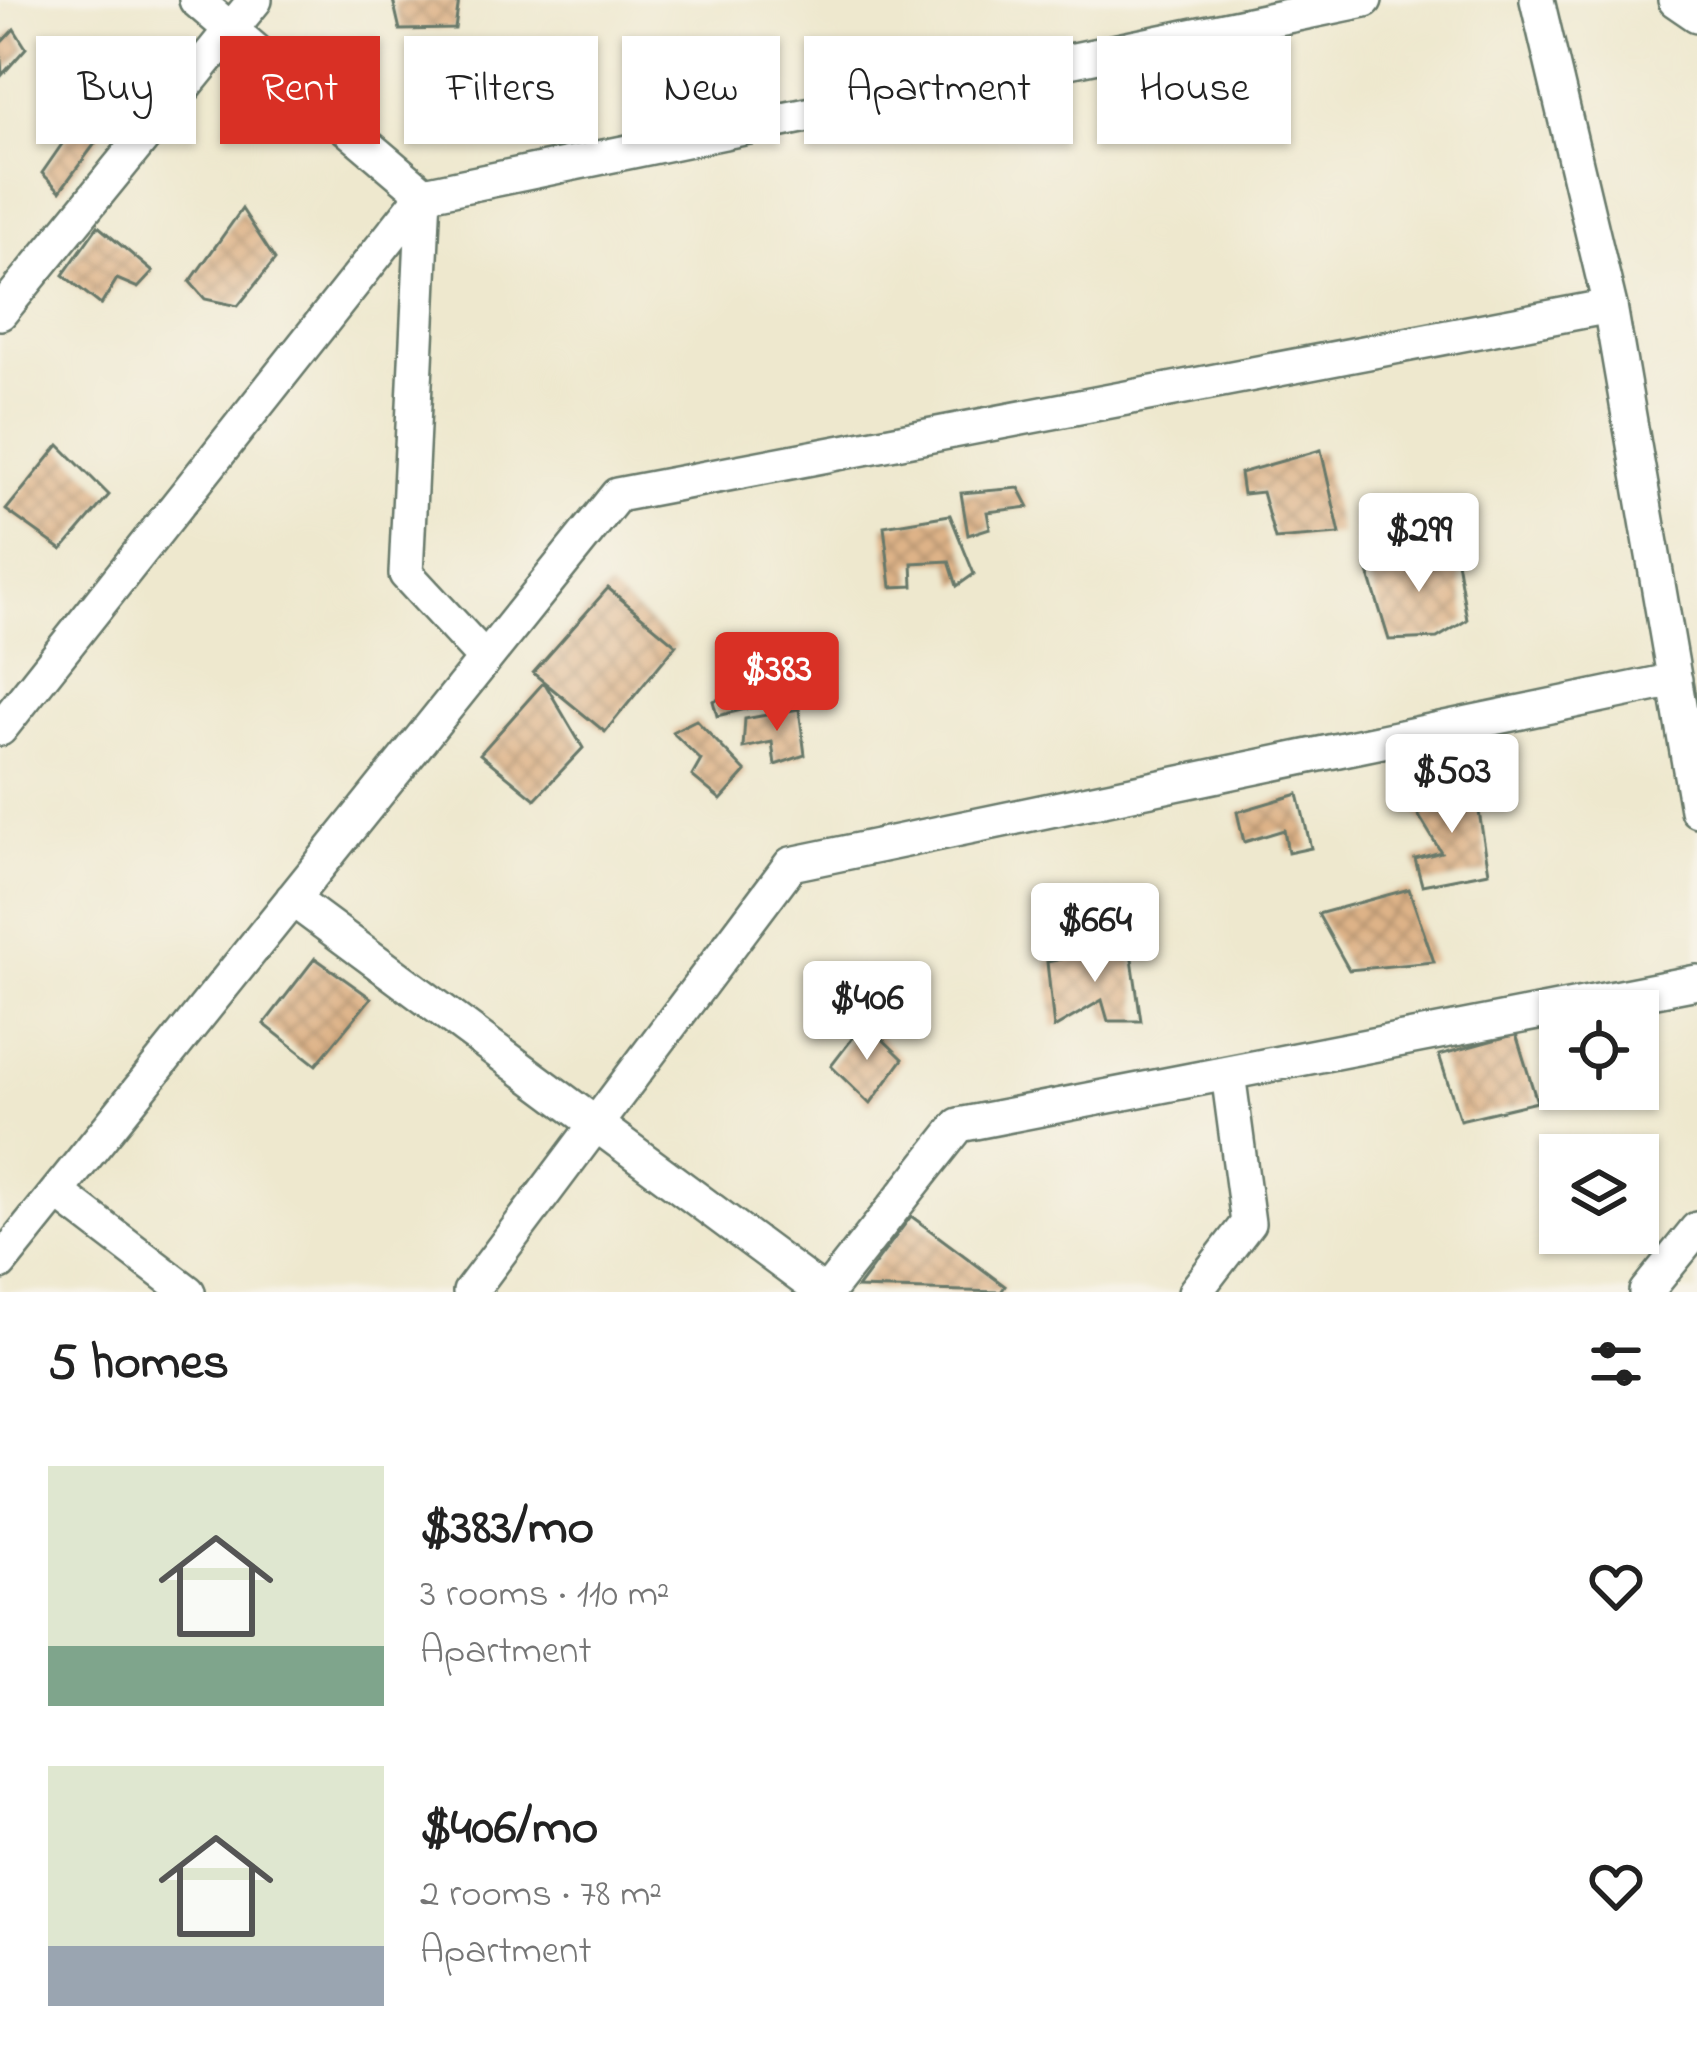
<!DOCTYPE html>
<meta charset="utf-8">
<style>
body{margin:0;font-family:"Indie Flower",sans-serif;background:#f6f6f6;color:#222;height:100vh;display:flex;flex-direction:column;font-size:45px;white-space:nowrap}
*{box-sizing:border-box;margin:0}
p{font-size:39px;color:#767676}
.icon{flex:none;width:66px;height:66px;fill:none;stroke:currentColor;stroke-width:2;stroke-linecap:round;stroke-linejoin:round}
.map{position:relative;height:1292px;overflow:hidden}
.details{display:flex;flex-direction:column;background:#fff;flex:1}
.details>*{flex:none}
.guide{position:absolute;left:36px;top:36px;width:1626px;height:108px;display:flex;gap:24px}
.fabs{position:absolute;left:1539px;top:990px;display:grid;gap:24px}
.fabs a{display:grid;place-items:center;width:120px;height:120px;border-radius:0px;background:#fff;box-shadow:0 3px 9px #0004;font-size:60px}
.price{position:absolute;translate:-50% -102px;padding:0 27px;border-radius:12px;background:#fff;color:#222;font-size:39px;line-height:78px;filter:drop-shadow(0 3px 6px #0008)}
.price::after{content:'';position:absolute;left:50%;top:72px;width:36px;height:27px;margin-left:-18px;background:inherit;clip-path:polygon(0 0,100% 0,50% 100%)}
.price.on{background:#d93025;color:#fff}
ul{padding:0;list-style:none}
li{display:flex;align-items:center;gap:36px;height:300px;padding:0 48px}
li span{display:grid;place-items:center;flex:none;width:336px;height:240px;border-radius:0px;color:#555}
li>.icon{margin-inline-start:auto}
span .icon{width:144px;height:144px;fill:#fffc;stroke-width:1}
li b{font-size:51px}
h2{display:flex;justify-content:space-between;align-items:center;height:144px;padding:0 48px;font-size:51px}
.pill{padding:0 42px;border-radius:0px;background:#fff;box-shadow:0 3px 9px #0004;font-size:42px;line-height:108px}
.pill.on{background:#d93025;color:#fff}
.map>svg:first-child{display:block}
</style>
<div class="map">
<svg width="1697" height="1292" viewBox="0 0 1697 1292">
<defs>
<pattern id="building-cross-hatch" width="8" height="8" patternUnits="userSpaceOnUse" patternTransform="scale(3)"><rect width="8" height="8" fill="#deb388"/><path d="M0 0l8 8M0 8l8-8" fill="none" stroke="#b39370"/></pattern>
</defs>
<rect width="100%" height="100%" fill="#f7f3e8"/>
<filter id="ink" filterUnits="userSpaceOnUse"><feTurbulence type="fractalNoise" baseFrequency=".00833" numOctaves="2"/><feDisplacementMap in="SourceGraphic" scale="24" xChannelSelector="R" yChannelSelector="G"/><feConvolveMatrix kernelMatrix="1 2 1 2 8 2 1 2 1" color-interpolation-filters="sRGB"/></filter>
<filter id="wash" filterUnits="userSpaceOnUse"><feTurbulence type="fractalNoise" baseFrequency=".004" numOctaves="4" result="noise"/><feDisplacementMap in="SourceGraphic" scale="48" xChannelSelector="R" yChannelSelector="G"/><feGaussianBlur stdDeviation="2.7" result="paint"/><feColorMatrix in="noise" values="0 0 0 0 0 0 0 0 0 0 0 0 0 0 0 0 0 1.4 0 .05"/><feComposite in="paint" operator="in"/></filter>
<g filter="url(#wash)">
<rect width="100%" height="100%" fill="#eee8ce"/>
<g id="blocks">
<!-- building -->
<path fill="url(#building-cross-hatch)" d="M393,0H459L455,29L400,30Z
M14,29L26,48L2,75L0,44Z
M85,111L105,130L60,191L42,173Z
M242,209L275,260L238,306L205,299L190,282Z
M98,226L153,272L138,288L117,279L101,305L63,275Z
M59,445L109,495L62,550L6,510Z
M1321,450L1340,534L1275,539L1262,492L1243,494L1240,473Z
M1019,488L1029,507L987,512L990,528L968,535L961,493Z
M950,515L974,574L957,586L949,561L912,563L913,586L891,587L884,526Z
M1455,549L1467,620L1437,638L1389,640L1366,565Z
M608,588L676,645L605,732L544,682L583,748L535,799L480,754L544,682L533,673Z
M793,677L799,696L717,716L713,701Z
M799,709L805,755L775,765L772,742L743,748L745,719Z
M696,720L746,772L721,800L692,776L701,760L672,732Z
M1475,788L1489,872L1422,885L1415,859L1441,852L1408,798Z
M1298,794L1311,848L1288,853L1284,830L1244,842L1237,812Z
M1409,889L1434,962L1349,970L1318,914Z
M1130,945L1141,1021H1108L1102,1000L1054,1028L1047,962Z
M315,958L371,998L316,1065L264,1024Z
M865,1022L903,1059L870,1104L831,1066Z
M1516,1034L1537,1102L1460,1120L1439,1055Z
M911,1216L1005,1286L1001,1292L857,1288Z"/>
</g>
</g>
<g filter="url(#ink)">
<use href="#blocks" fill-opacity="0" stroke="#67796a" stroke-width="3"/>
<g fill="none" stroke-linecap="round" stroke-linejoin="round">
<!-- street casing -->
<g stroke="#67796a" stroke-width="38">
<path id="street" d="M196,0L424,194L406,574L485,659
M1537,0L1610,306L1697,810
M1675,0L1697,15
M0,313L255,0
M0,729L424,194L1365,0
M292,899L822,1292
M57,1192L188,1292
M0,1263L617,495L1610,306
M470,1292L791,864L1675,680
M827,1292L959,1125L1697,982
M1195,1292L1248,1223L1228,1073
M1646,1292L1697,1229"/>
</g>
<!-- street -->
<use href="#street" stroke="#fff" stroke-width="33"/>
</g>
</g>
</svg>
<div class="fabs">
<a><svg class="icon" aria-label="locate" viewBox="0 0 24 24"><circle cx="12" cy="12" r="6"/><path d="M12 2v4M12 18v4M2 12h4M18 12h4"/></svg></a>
<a><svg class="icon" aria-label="layers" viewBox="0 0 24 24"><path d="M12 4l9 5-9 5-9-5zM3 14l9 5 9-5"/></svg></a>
</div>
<b class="price" style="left:1419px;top:595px">$299</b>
<b class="price on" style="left:777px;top:734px">$383</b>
<b class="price" style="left:1452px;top:836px">$503</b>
<b class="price" style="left:1095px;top:985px">$664</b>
<b class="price" style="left:867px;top:1063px">$406</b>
<div class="guide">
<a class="pill">Buy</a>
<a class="pill on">Rent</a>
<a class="pill">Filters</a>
<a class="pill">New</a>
<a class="pill">Apartment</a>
<a class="pill">House</a>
</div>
</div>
<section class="details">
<h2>5 homes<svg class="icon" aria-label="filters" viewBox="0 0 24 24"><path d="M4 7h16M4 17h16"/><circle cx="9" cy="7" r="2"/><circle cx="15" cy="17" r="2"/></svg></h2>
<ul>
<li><span style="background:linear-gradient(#dfe7d0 75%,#7fa58c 0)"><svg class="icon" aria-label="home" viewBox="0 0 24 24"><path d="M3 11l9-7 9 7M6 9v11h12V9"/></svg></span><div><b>$383/mo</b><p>3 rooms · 110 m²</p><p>Apartment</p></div><svg class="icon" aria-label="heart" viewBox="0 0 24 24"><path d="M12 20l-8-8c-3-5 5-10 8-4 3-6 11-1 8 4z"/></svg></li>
<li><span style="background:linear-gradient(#dfe7d0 75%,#9aa5b1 0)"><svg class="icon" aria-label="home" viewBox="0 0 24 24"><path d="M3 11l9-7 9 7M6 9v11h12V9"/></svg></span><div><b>$406/mo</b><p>2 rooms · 78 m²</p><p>Apartment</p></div><svg class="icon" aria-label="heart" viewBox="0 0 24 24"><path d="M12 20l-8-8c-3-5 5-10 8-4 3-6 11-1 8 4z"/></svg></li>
</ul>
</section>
